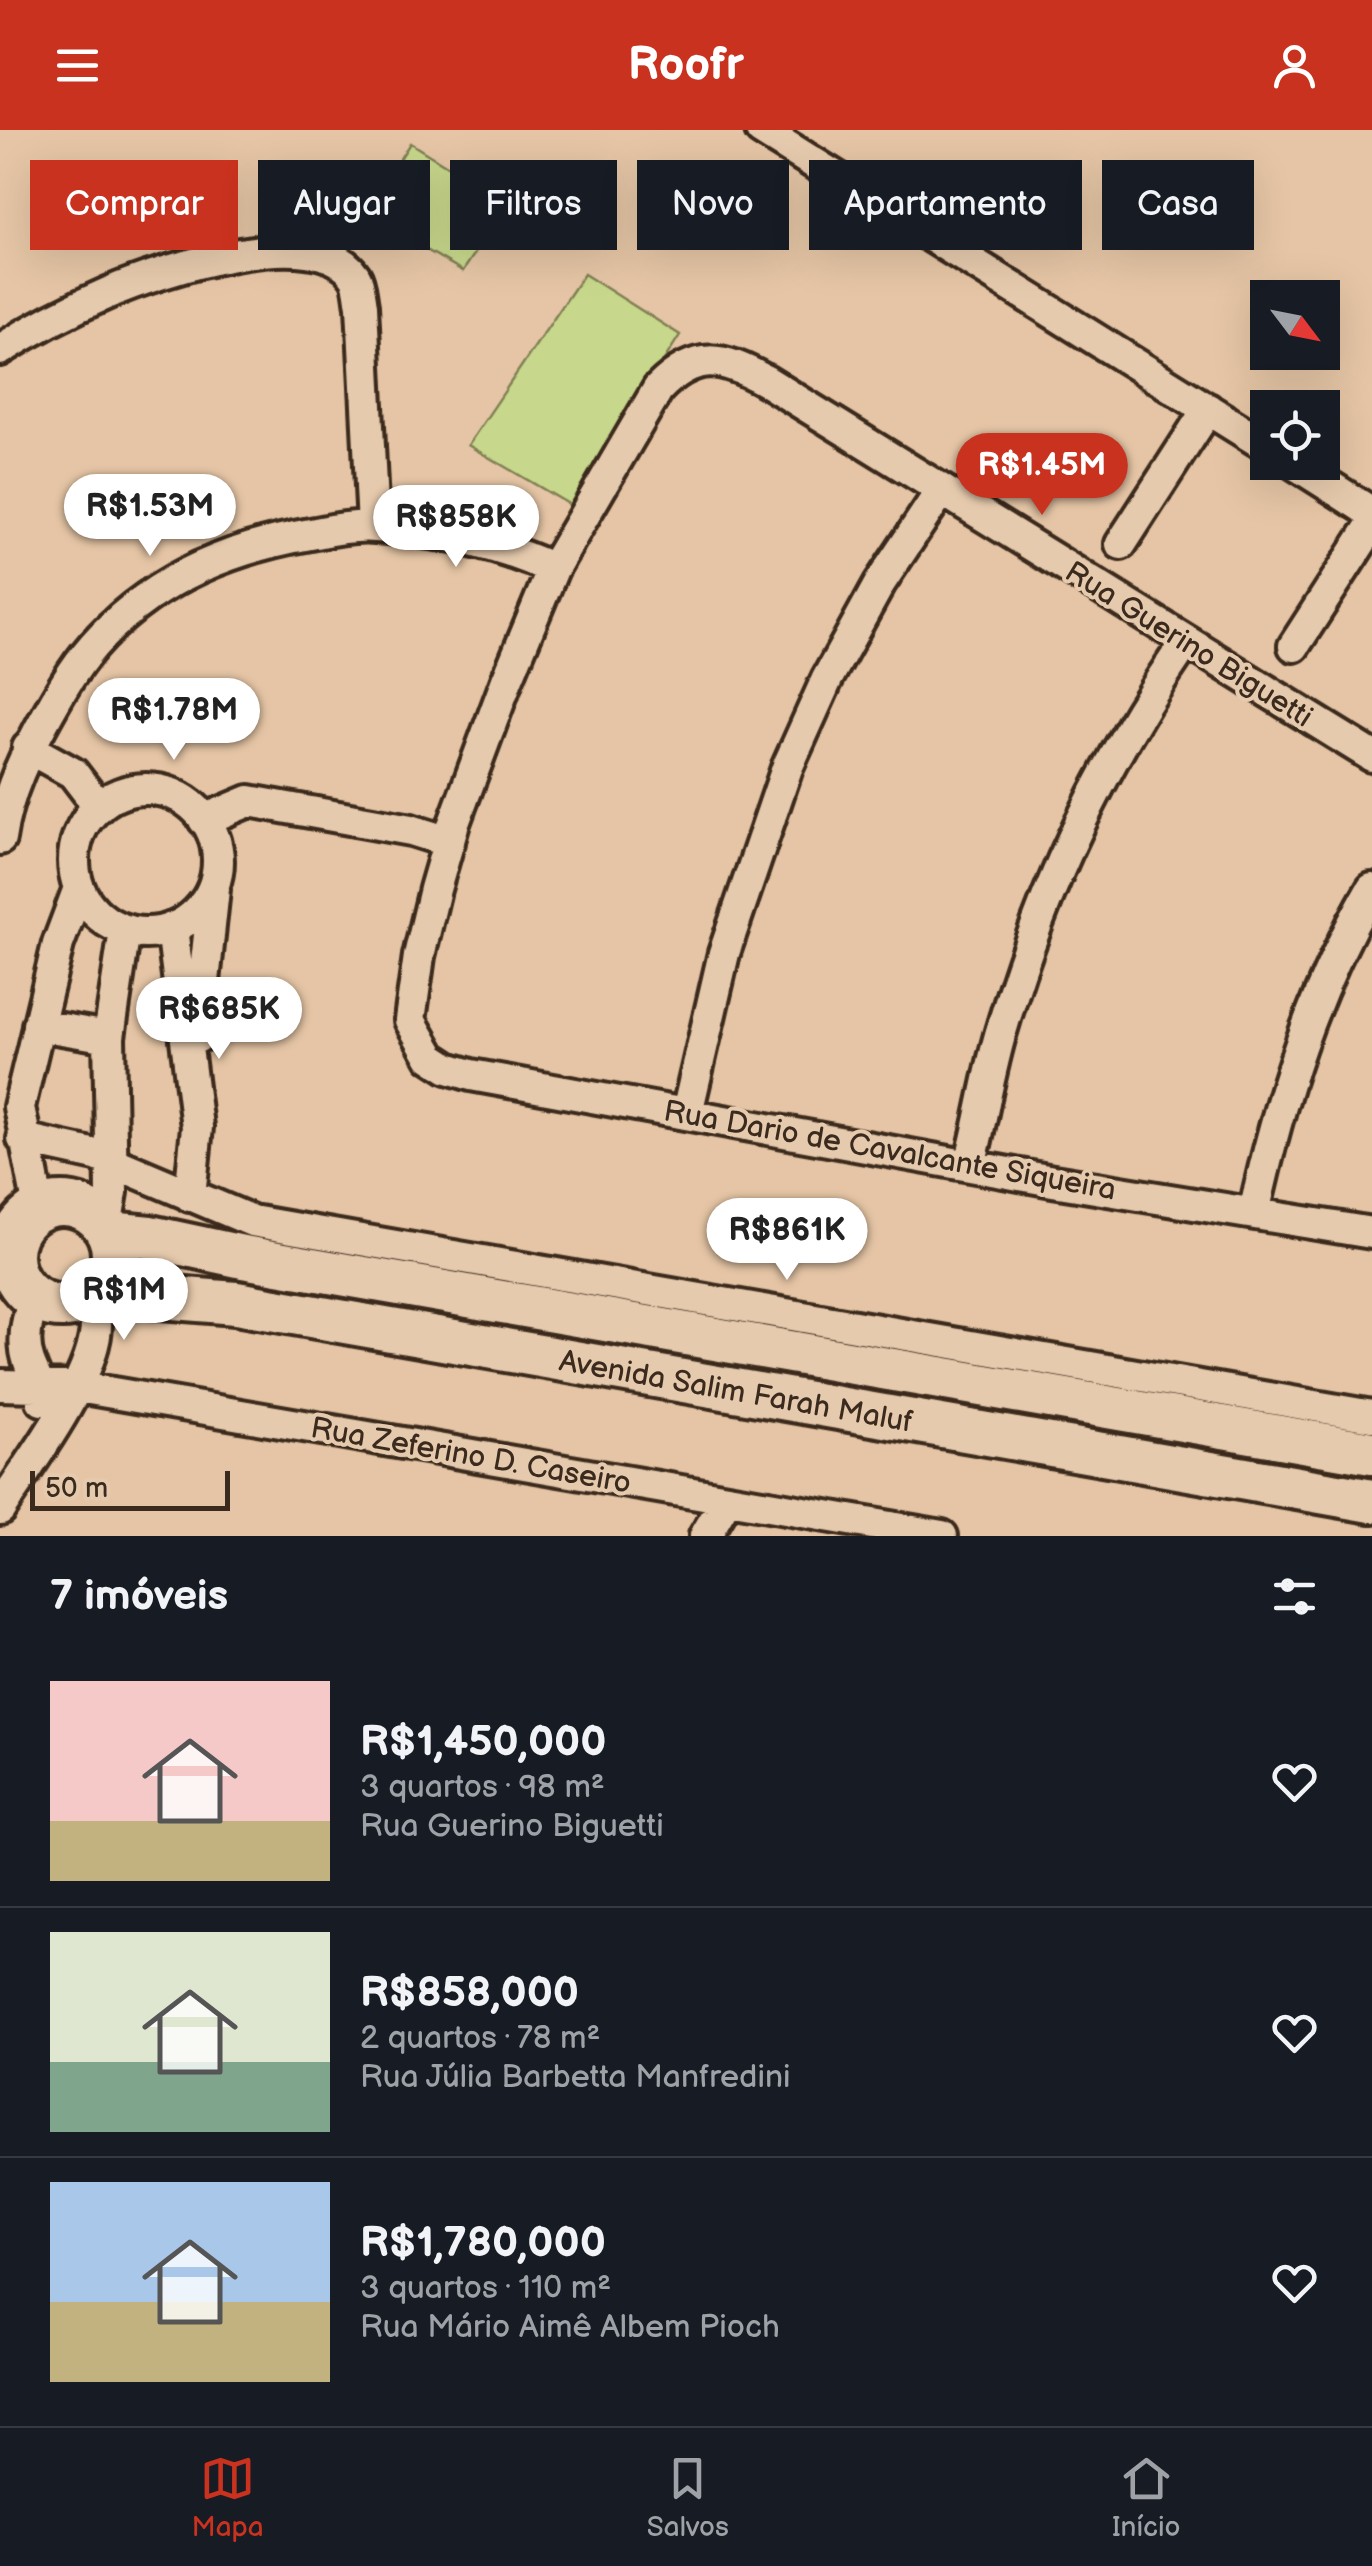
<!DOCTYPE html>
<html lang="pt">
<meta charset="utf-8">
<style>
body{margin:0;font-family:"Balsamiq Sans",sans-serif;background:#242831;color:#f1f3f6;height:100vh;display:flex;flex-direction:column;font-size:38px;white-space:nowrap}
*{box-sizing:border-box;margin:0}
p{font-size:32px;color:#9ea1a6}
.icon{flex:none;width:55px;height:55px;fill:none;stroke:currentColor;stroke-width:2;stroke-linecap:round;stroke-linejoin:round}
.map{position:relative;height:1406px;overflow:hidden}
.panel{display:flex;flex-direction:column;background:#171b24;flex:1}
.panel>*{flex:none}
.banner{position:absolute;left:30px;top:30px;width:1312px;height:90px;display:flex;gap:20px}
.needle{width:65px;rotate:122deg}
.controls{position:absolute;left:1250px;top:150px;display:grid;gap:20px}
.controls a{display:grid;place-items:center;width:90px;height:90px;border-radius:0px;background:#171b24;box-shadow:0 10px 40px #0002;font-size:50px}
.scale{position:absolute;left:30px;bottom:25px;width:200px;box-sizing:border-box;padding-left:10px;border:5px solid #3b2a1e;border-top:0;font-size:28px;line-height:35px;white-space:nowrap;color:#3b2a1e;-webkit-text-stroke:8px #e6caad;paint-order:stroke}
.price{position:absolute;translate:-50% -85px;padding:0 22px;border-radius:35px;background:#fff;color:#222;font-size:32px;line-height:65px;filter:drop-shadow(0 2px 5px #0008)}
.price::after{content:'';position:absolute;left:50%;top:60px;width:30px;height:22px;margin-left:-15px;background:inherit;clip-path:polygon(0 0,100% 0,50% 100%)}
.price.selected{background:#c8321e;color:#fff}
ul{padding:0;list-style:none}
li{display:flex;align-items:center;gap:30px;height:250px;padding:0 50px}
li+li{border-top:2px solid #363941}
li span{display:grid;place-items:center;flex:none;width:280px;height:200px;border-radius:0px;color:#555}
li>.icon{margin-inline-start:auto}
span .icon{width:120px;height:120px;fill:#fffc;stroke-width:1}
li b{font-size:42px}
h2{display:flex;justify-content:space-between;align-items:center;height:120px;padding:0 50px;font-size:42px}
.pill{padding:0 35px;border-radius:0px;background:#171b24;box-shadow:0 10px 40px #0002;font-size:35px;line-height:90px}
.pill.selected{background:#c8321e;color:#fff}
header{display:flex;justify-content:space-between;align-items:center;height:130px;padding:0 50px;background:#c8321e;color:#fff;font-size:45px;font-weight:700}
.dock{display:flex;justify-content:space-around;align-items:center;height:140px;border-top:2px solid #363941;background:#171b24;font-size:28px;color:#9ea1a6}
.dock a{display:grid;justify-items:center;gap:5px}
.dock .selected{color:#c8321e}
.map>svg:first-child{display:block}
</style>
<header><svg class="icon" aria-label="menu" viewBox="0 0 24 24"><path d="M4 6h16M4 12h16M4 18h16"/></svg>Roofr<svg class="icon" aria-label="person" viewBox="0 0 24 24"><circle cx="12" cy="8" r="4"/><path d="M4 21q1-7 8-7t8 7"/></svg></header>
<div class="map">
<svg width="1372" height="1406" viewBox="0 0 1372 1406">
<rect width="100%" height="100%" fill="#e5c5a5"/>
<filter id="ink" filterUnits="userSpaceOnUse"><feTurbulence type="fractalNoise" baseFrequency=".01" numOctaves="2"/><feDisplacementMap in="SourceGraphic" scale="20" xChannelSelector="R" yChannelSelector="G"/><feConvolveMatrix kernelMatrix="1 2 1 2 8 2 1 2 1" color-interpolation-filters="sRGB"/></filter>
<g filter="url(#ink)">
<!-- pitch -->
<path fill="#c7d78b" stroke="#818054" stroke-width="2.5" d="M410,13L508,74L463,141L364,84Z
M584,144L680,205L572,376L468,315Z"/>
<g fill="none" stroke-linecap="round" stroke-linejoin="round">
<!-- minor casing -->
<g stroke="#3b2a1e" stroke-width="38">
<path id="minor" d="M761,0L1268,317
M0,220C34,198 71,179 108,163C159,141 317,88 355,146C360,154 360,166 362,176L373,396
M1292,332L1372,383
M1121,414L1208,279
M1294,516L1372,395
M28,618L73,643L99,677
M1372,626L766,251C722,227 696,220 658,259L553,439L507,550L454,693L435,759L419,826L410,890L431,927L448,938L471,945L1053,1051L1372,1103
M74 731a72 72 0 1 1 144 0a72 72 0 1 1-144 0Z
M204,690L249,671L411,700L449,712
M0,709C6,664 27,621 49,582C64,555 79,530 101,507C159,446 234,417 316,403C335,399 357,395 376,397C436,401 499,414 553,439
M172,798L197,997L190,1066
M38,895L109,907
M198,907L214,759
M687,983L724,823L787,638L827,549L880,453L941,361
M23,1009L96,1025L252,1091L1372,1286
M970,1035C982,989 989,940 1003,895C1045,753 1102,634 1186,512
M39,1078L19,977L58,814L79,758
M1254,1083C1279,969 1313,859 1372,759
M106,1097L112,1062L109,907L125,800
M35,1168C27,1188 21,1211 29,1232C34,1246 41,1255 42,1270
M0,1255L78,1257L942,1406
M0,1379C29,1334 99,1243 96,1190C96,1183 92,1175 90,1167
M705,1406L727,1369"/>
</g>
<!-- secondary casing -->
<g stroke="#3b2a1e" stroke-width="50">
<path id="secondary" d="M11 1125a51 51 0 1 1 102 0a51 51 0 1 1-102 0Z
M109,1103L150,1107L243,1127L1372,1323
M98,1162L236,1173L1372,1371"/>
</g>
<!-- minor -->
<use href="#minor" stroke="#e6caad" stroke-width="30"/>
<!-- secondary -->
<use href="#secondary" stroke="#e6caad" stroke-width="42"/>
</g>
</g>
<g text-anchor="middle" stroke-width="8" stroke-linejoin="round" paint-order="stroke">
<!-- street labels -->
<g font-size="30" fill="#3b2a1e" stroke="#e6caad">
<text transform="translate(1189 514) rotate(32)" y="10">Rua Guerino Biguetti</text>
<text transform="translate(890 1020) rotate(10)" y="10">Rua Dario de Cavalcante Siqueira</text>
<text transform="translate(736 1261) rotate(10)" y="10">Avenida Salim Farah Maluf</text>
<text transform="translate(471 1325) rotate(10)" y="10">Rua Zeferino D. Caseiro</text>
</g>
</g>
</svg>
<div class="controls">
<a><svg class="needle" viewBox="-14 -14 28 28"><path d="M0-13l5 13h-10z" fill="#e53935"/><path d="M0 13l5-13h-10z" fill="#9ea1a6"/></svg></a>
<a><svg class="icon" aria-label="locate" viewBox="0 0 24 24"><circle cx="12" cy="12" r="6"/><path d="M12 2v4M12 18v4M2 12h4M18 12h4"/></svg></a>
</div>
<div class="scale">50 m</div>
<b class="price selected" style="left:1042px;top:388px">R$1.45M</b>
<b class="price" style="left:150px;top:429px">R$1.53M</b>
<b class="price" style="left:456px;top:440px">R$858K</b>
<b class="price" style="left:174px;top:633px">R$1.78M</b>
<b class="price" style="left:219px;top:932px">R$685K</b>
<b class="price" style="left:787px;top:1153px">R$861K</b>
<b class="price" style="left:124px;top:1213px">R$1M</b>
<div class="banner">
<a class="pill selected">Comprar</a>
<a class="pill">Alugar</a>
<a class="pill">Filtros</a>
<a class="pill">Novo</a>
<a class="pill">Apartamento</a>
<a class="pill">Casa</a>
</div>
</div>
<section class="panel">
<h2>7 imóveis<svg class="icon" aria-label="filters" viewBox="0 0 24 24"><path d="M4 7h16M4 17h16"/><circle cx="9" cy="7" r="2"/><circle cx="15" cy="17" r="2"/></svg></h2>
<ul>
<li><span style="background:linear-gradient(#f6c9c9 70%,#c2b280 0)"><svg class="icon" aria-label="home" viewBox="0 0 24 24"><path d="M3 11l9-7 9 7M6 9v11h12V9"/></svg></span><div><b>R$1,450,000</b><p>3 quartos · 98 m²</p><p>Rua Guerino Biguetti</p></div><svg class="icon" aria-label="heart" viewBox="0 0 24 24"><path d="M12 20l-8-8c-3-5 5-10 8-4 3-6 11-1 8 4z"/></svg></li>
<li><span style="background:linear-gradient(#dfe7d0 65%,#7fa58c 0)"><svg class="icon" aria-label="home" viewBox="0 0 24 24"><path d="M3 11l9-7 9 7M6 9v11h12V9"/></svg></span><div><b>R$858,000</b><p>2 quartos · 78 m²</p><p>Rua Júlia Barbetta Manfredini</p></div><svg class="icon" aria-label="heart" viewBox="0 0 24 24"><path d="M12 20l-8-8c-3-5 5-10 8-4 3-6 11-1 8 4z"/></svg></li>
<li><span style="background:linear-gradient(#a9c7e8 60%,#c2b280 0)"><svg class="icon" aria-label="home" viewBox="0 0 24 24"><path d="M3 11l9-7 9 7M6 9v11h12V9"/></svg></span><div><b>R$1,780,000</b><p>3 quartos · 110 m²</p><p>Rua Mário Aimê Albem Pioch</p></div><svg class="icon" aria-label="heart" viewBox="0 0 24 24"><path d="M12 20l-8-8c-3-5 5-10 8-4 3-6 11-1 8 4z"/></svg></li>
</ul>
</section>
<nav class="dock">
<a class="selected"><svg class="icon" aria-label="map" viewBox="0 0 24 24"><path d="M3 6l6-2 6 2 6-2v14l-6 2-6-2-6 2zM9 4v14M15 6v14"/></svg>Mapa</a>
<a><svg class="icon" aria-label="saved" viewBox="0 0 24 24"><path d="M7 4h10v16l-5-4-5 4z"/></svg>Salvos</a>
<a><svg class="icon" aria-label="home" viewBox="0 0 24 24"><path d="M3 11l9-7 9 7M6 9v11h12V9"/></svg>Início</a>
</nav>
